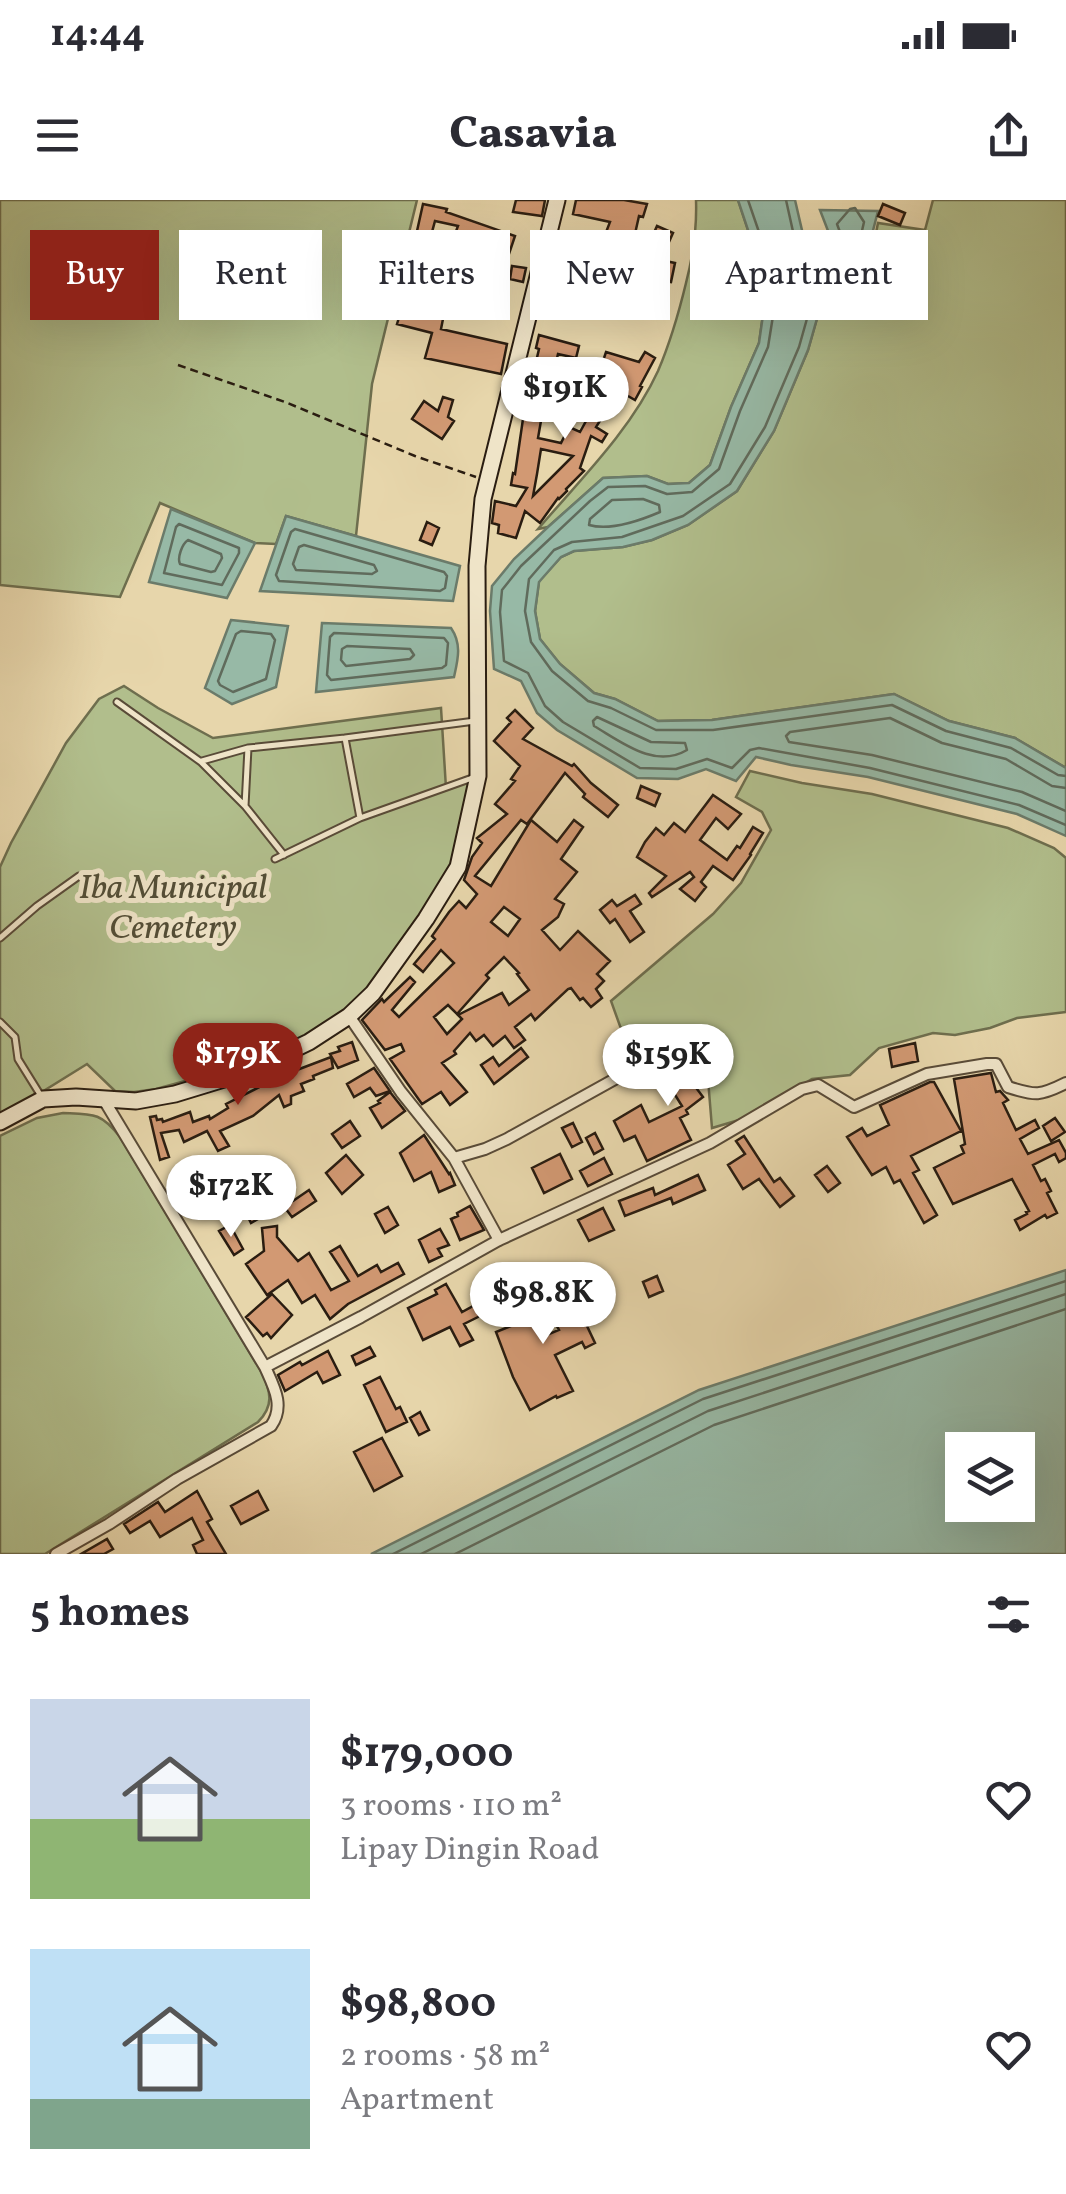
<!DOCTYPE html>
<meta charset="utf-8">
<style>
body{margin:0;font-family:Vollkorn,serif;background:#f7f7f7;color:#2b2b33;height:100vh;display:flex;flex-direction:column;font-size:38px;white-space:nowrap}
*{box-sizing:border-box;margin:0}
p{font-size:32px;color:#7c7c81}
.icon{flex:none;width:55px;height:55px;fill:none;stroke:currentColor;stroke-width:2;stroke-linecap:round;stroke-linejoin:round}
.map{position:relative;height:1354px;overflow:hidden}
.drawer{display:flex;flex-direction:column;background:#fff;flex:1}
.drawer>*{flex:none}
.guide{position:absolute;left:30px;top:30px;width:1008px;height:90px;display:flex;gap:20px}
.fabs{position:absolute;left:945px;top:1232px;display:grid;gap:20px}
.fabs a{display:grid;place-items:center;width:90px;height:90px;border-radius:0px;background:#fff;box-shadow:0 10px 40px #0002;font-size:50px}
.price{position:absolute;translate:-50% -85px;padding:0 22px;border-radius:35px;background:#fff;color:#222;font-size:32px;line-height:65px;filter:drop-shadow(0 2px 5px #0008)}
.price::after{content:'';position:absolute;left:50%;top:60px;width:30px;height:22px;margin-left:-15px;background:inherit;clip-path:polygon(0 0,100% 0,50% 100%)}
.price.selected{background:#8f2418;color:#fff}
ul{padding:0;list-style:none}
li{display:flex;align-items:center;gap:30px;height:250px;padding:0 30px}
li span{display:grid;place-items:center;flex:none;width:280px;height:200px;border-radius:0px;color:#555}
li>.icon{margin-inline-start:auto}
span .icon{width:120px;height:120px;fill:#fffc;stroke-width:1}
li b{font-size:42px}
h2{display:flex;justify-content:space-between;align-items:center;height:120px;padding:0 30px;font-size:42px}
.pill{padding:0 35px;border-radius:0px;background:#fff;box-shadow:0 10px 40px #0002;font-size:35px;line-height:90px}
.pill.selected{background:#8f2418;color:#fff}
.status{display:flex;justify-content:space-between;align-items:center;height:70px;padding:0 50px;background:#fff;direction:ltr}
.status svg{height:28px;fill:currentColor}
header{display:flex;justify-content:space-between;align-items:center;height:130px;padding:0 30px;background:#fff;font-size:45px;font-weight:800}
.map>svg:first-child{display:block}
</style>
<div class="status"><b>14:44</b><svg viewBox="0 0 49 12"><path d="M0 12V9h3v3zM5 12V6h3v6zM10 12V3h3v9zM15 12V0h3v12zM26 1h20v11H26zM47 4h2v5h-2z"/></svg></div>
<header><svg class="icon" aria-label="menu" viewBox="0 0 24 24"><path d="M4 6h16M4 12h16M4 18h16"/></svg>Casavia<svg class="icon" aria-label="share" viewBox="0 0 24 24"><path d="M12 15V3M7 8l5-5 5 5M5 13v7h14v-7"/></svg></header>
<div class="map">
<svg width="1066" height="1354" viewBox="0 0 1066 1354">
<rect width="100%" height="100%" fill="#e7d6ab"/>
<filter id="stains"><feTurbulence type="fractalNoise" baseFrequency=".002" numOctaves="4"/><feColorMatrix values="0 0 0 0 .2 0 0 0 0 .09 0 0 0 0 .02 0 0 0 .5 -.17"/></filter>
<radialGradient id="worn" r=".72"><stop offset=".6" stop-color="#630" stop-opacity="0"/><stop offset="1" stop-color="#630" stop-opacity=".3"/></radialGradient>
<!-- green -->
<path fill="#b1be8c" stroke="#6e6e4e" stroke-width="2.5" d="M0,0H417L372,184L356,336L286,316L276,344L255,343L160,303L120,397L0,385Z
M696,0H738L762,72L763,115L759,143L731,207L710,265L689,283L668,284L647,276L603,278L548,327L538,329C580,280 631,230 658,171C670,143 679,112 686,83C693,56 697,28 696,0Z
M933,0H1066V568L1015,538L949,521L894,494L712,520L658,521L615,499L594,493L560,464L540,439L535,411L539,381L561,357L574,351L623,347L652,340L688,325L737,291L774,231L808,150L820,108L836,98L862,103L878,23L925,30Z
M124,486L158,508L213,538L441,508L446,588L472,579L453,669L403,747L346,815L251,863L156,889L134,892L115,891L87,864L0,918V667L11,643L66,543L99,499Z
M750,571L802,583L872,594L1008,628L1054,648L1066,658V812L1017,818L990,828L955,835L933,833L879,848L850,875L812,879L749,917L712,928L707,867L721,863L723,845L700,831L654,851L631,846L620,826L611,801L713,714L741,683L771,630L762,612L736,597Z
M63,913C92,914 101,912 120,937L262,1173C271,1192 274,1206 258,1222L45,1354H0V936L37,918Z"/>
<!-- water -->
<path fill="#97b9a6" stroke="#6b7b6a" stroke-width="2.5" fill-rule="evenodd" d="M738,0H795L820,108L808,150L774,231L737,291L688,325L652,340L623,347L574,351L561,357L539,382L535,411L540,439L560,464L594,493L615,499L658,521L712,520L894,494L949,521L1015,538L1066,568V636L1017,614L868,577L791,565L756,557L736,581L706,569L678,579L637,578L557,530L537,513L521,481L494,469L490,411L492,386L514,359L548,327L603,278L647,276L668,284L689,283L710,265L731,207L759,143L763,115L762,72Z
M820,10L878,11L855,101Z
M171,309L255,343L227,398L149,382Z
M286,316L460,366L453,401L260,391Z
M231,420L288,426L276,487L232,504L205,488Z
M322,423L451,428C462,444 458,459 454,477L316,492Z
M1066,1070V1354H371L699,1190ZM962,1250H1018V1305H962Z"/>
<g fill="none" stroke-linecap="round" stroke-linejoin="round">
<!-- shore -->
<path stroke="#606b5c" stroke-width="2.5" d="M748,0L772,70L773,116L768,147L740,211L719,269L692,292L667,294L645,286L608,287L590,301L521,366L502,390L500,412L504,461L528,473L545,506L563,522L640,568L676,569L707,559L732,568L750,550L759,548L870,568L1019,605L1066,625
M786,0L810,108L799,147L765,227L730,284L683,316L622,337L572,342L554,350L529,379L525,411L531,442L552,471L588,501L611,508L656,530H713L892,505L946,531L1011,548L1058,575L1066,576
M855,8L864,22L857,53L852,56L848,54L837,24L850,9Z
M643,299L659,305L660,312C639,321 610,331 589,325L590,319L612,300Z
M179,324L239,348V353L222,385L164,373L176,327Z
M295,329L444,372L447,376L445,388L440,391L279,381L276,375L291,332Z
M188,340L221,354L222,358L215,371L211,372L180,364C177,358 182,344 188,340Z
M304,345L374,365L377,371L372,374L296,370L293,364L299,347Z
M241,431L271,434L275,440L266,479L233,492L220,485L218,481L236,434Z
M334,433L444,438L448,443L446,465L442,468L331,480L327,475L330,437Z
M347,446L410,449L414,455L410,459L346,466L341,460L342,449Z
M597,517L651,542L685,543L687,550C655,569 623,543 594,526L593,521Z
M1066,588L1052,586L1006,559L942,543L890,518L790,532L786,536L789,542L872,555L1022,592L1066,611
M393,1354L703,1199L1066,1081
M421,1354L708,1211L1066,1094
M455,1354L714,1225L1066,1109"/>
</g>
<!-- building -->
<path fill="#d29973" stroke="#2a1d11" stroke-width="2.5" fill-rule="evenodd" d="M516,0H545L542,16L513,12Z
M576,0H624L647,4L643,17L639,16L630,56L611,49L603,76L624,83L622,92L627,94L657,26L673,33L661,60L675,63L671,82L646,78L640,96L649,101L641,116L624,107L625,105L601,96L597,116L571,110L579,78L565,74L566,71L555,68L566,37L600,48L610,22L573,14Z
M423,4L447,9L446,12L515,36L509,54L455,34L458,26L435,21L425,58L436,61L427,93L406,87L417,50L413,49Z
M883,4L905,13L900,25L878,16Z
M512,66L526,68L523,82L510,79Z
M402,108L443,119L441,129L507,144L501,174L425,158L432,133L397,124Z
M539,135L579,146L576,158L558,154L554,171L535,166L539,149L536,148Z
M606,152L639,162L645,152L655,158L640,186L642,187L635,200L614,188L608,208L596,227L607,234L602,242L591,236L580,268L584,271L566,289L567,291L559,299L558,298L540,323L525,311L516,338L498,333L499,325L492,323L495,301L516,306L527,288L511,285L513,273L515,274L524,212L542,215L538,238L561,243L569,227L580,232L592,210L567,198L573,185L579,189L582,170L599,173ZM541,249L573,256L533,296L537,274Z
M443,197L453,200L448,217L454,221L442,239L412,219L424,201L438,211Z
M427,322L439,328L432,345L420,340Z
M515,510L533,528L523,539L572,566L574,564L591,583L618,605L608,617L583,597L585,594L565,573L527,624L521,620L475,676L491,686L531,620L557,642L574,620L583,627L561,659L577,672L555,699L564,704L558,717L542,730L560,750L578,731L610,761L597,774L604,781L596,789L602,798L591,807L583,798L580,800L571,788L568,789L535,820L531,814L515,827L525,840L514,848L505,836L493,846L484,835L476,841L470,833L454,851L456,854L442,863L467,892L450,905L441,892L422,904L390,859L404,851L401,844L385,850L362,820L382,799L384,802L410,777L415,782L392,810L399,817L454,763L441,750L423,772L414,764L435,739L432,736L449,712L459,701L466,708L477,694L464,680L472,657L482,643L477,638L507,614L495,604L515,581L511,579L520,566L494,541L511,522L507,518ZM504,707L520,719L508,736L491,722ZM504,757L519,773L517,774L529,790L509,805L502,793L458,815L462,819L447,834L434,817L448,805L457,814L489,778L486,775Z
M641,586L660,594L655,606L637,598Z
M713,595L741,614L728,629L716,618L700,640L727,660L737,646L740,648L753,627L763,633L750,654L751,655L733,680L713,666L701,682L706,687L695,701L680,689L694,677L690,672L652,697L649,693L666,676L637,657L645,642L656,628L664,635L674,623L685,632Z
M635,695L641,704L630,711L644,732L630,742L615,719L610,723L600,710L612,700L617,706Z
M352,842L358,860L338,868L330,854L340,851L338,847Z
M915,843L918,861L892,867L889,849Z
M711,845L720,857L696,875L700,882L694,885L703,897L686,910L688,914L680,918L691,940L647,961L635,936L624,941L614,921L641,905L649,922L682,906L667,882L664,867L687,860L688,862Z
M521,848L528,857L494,884L481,865L493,857L499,866Z
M331,857L333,868L313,876L314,879L301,884L304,891L291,896V904L284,907L279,895L253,916L220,931L229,946L218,951L207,931L184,942L179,930L161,933L169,957L160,960L150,917L156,916L157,920L162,919L163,922L190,912L193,922L209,916L210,919L228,908L226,904L281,876Z
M374,868L390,891L376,896L370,888L354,897L347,884Z
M991,873L996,892L1000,891L1008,900L1003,903L1016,930L1035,920L1039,928L1020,939L1028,954L1059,940L1066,953V958L1059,962L1055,954L1033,965L1041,981L1045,979L1051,991L1047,993L1057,1013L1047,1018L1045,1015L1020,1030L1015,1020L1027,1014L1026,1012L1029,1011L1012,979L953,1004L934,968L964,953L961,946L965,944L954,879Z
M930,882H934L961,931L911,956L919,970L913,973L937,1015L924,1023L900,980L894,983L886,967L872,975L847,937L862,928L867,936L889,925L880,905Z
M390,892L405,911L382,928L370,908L380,903L378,901Z
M1055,918L1065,932L1051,941L1043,926Z
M350,921L360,936L342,948L332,934Z
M573,923L582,942L572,947L562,928Z
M595,933L603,949L594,954L586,938Z
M424,935L449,974L450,973L455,985L439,992L431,972L414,981L400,953Z
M744,936L774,982L780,978L794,996L780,1007L759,979L743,989L728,965L745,954L736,941Z
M560,954L572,979L544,993L532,968Z
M346,955L363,975L342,994L326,973Z
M604,958L612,974L588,986L580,971Z
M827,966L840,983L828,992L815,975Z
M234,970L244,986L222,999L226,1007L216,1012L201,984L222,977Z
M191,972L198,986L183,993L177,979Z
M698,975L705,990L673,1004L671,998L625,1016L619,1001L653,988L655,995Z
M284,985L293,1001L309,990L316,1001L292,1017L273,992Z
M274,995L275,1009L251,1023L245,1011Z
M470,1006L484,1030L460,1040L451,1019L458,1016L457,1013Z
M388,1007L398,1025L385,1033L375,1014Z
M603,1008L614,1030L589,1041L578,1020Z
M230,1025L243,1049L234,1055L219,1031Z
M277,1026V1037L298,1061L309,1053L331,1090L349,1081L330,1052L340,1046L358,1076L377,1065L381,1072L398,1063L404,1074L348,1104L330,1119L315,1095L302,1103L288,1080L267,1095L246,1064L264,1051L262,1028Z
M440,1029L449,1045L438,1049L442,1056L429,1062L419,1040Z
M657,1076L663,1091L649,1097L643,1082Z
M546,1083L567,1121L592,1108L599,1120L587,1126L595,1143L585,1148L582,1142L555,1155L573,1191L557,1198L556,1196L530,1210L513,1177L496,1132L521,1122L518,1115L530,1109L525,1099L538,1092L536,1089ZM549,1112L559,1130L542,1137L534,1120Z
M446,1084L462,1112L475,1105L480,1116L464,1124L473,1140L460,1146L450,1127L423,1140L408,1108L437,1094L435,1090Z
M272,1094L292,1115L271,1138L267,1133L263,1136L246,1117Z
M370,1147L375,1156L356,1165L352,1156Z
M328,1151L340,1175L323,1183L317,1172L285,1191L278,1175L300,1162L302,1165Z
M380,1177L396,1209L400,1207L407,1222L386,1232L364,1185Z
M420,1212L429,1230L419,1235L410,1218Z
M382,1238L402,1276L374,1291L354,1252Z
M197,1291L212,1319L207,1322L226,1354H197L193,1345L203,1340L192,1318L160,1337L150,1321L130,1333L124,1324L158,1302L165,1312Z
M258,1291L268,1310L241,1324L231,1306Z
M107,1339L113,1349L104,1354H81Z"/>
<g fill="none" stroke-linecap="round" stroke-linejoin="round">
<!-- lane casing -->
<g stroke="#594b38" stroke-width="9">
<path id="lane" d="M117,502L201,562L245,606L284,655
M345,538L360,618
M202,561L248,548
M245,606L248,548L345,538L475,521
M275,659L360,618L475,577
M0,738L37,706L79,676
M0,822L15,837L18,859L41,896"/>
</g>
<!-- street casing -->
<g stroke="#594b38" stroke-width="14">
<path id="street" d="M349,816L401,892L454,958L499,1040
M454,958L485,949L507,939L642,864L691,850
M265,1167L361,1117L499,1040L710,943L802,889L818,885L854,907L927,874L987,864H996L1008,887C1036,896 1040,896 1066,883
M56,1354L109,1324L177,1279L271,1226C285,1206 274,1187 265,1167L104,900"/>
</g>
<!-- secondary casing -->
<g stroke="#2a1d11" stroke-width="19">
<path id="secondary" d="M0,922L43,899L76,897L136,901L175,894L247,872L309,842L349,816L373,793L426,719L458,667L478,576L477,366L483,299L557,0"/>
</g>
<!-- path -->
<path stroke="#2a1d11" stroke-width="2.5" stroke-dasharray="8 5" stroke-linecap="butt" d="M178,165L285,202L415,256L476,277"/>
<!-- lane -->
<use href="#lane" stroke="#efe4c8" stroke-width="5"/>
<!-- street -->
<use href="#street" stroke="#efe4c8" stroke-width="10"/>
<!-- secondary -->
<use href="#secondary" stroke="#efe4c8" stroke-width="15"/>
</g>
<g text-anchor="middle" stroke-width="10" stroke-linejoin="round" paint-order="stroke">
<!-- park labels -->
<g font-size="35" font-style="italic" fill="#524d36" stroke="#efe4c8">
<text x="173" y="698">Iba Municipal<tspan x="173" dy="40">Cemetery</tspan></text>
</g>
</g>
<rect width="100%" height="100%" filter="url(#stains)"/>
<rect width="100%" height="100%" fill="url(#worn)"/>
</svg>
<div class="fabs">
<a><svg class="icon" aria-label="layers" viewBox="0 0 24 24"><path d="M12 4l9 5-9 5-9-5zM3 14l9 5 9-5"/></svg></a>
</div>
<b class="price" style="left:565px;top:242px">$191K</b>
<b class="price selected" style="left:238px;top:908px">$179K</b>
<b class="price" style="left:668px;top:909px">$159K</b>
<b class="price" style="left:231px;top:1040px">$172K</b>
<b class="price" style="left:543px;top:1147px">$98.8K</b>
<div class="guide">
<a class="pill selected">Buy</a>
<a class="pill">Rent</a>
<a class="pill">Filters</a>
<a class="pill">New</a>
<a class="pill">Apartment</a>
</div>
</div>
<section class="drawer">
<h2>5 homes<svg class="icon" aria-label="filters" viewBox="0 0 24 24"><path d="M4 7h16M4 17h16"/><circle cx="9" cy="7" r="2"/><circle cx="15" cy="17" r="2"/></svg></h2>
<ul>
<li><span style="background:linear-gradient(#c9d6e8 60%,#8fb573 0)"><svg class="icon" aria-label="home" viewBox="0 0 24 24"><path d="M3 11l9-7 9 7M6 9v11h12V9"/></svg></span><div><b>$179,000</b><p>3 rooms · 110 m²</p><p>Lipay Dingin Road</p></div><svg class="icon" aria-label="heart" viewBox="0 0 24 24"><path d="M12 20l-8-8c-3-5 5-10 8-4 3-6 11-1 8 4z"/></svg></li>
<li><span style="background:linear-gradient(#bfe0f5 75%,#7fa58c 0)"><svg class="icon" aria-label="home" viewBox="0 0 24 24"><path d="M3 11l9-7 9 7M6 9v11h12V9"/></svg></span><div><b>$98,800</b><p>2 rooms · 58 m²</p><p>Apartment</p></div><svg class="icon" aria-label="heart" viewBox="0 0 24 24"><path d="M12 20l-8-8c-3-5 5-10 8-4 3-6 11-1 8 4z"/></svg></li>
</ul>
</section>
